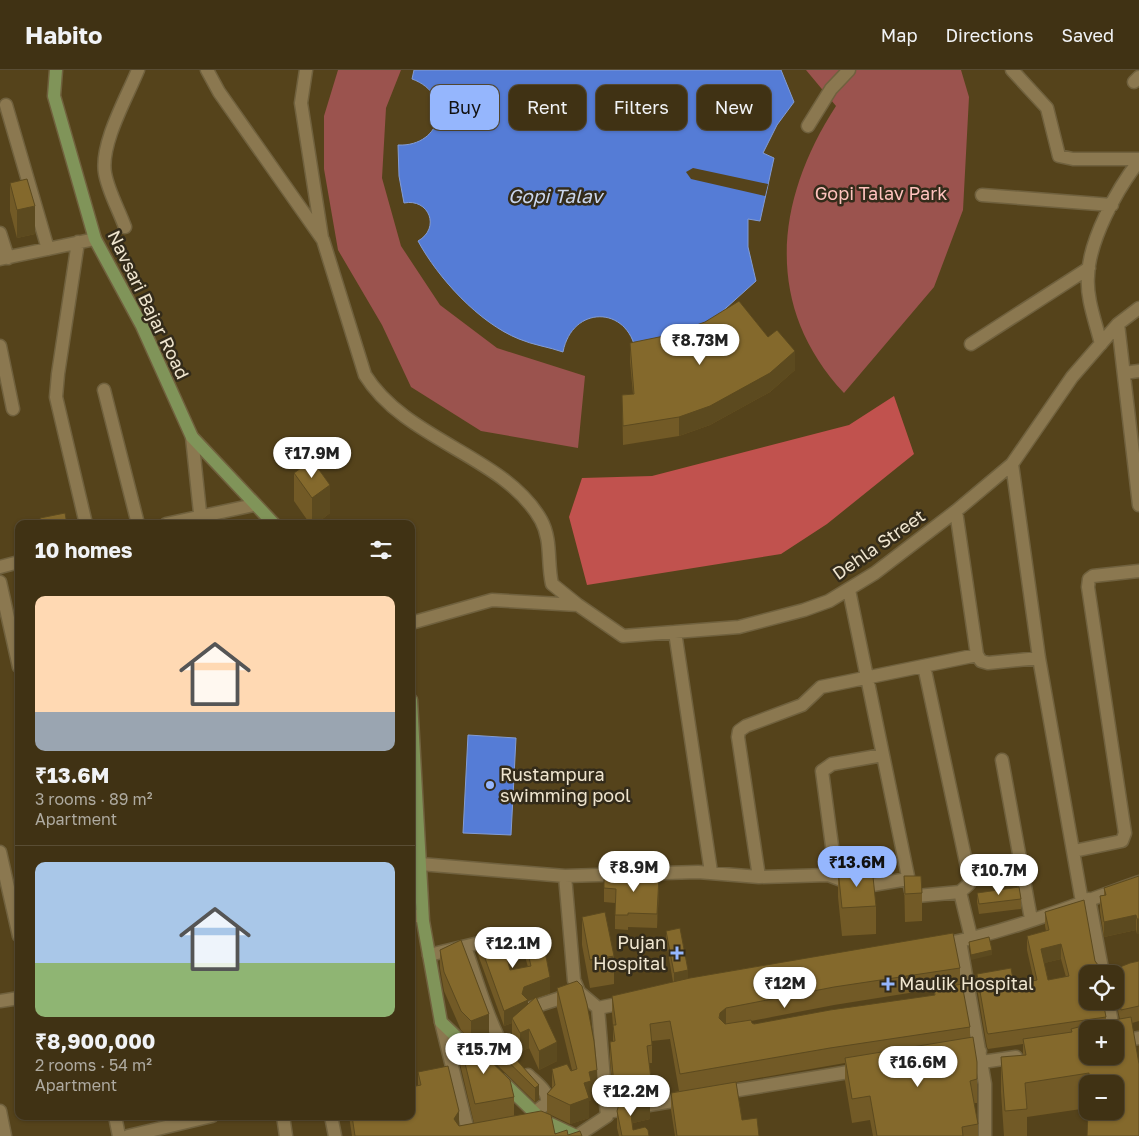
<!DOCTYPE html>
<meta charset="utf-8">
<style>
body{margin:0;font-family:"Golos Text",sans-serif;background:#4b3e22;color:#f1f3f6;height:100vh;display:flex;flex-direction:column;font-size:19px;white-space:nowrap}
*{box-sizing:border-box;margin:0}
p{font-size:16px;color:#aeaaa0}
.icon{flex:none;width:28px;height:28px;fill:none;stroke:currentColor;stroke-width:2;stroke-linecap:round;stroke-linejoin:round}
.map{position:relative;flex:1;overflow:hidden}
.sheet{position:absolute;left:15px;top:450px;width:400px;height:600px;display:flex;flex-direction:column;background:#403214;border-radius:10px;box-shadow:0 1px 4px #0004,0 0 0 1px #594d34}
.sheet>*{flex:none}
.top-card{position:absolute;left:430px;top:15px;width:475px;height:45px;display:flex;gap:10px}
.controls{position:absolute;left:1079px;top:895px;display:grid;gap:10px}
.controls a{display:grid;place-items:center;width:45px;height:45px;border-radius:10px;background:#403214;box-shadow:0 1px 4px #0004,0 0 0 1px #594d34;font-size:25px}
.price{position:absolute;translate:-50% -42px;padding:0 11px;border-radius:18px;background:#fff;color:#222;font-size:16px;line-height:32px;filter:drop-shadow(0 1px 2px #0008)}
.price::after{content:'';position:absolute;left:50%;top:30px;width:15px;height:11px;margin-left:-8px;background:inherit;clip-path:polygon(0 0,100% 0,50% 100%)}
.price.on{background:#95b6fd;color:#111}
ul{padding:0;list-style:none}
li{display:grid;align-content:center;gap:10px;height:265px;padding:0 20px}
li+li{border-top:1px solid #594d34}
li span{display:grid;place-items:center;height:155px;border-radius:10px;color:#555}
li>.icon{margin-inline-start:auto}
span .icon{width:90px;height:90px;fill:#fffc;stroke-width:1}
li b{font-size:21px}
h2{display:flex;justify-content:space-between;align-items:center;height:60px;padding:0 20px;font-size:21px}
.tag{padding:0 18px;border-radius:10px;background:#403214;box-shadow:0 1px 4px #0004,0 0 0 1px #594d34;font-size:18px;line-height:45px}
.tag.on{background:#95b6fd;color:#111}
header{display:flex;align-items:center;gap:30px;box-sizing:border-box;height:70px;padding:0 25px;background:#403214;border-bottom:1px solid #594d34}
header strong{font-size:24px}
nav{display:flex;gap:28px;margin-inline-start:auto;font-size:18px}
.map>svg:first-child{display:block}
</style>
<header>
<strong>Habito</strong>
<nav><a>Map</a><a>Directions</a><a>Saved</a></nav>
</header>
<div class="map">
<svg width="1139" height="1066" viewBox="0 0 1139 1066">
<rect width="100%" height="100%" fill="#55431b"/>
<!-- green -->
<path fill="#9b534e" d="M338,0H401L386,38L382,108L401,176L440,235L497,278L585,306L578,378L481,361L411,317L382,255L338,180L324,99V46Z
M806,0H961L969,27L963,140L934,217L844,323C763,236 775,130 836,36Z"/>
<!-- forest -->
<path fill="#c1524e" d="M894,326L914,384L827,454L781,484L587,515L569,447L582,408L652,406L849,355Z"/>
<!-- water -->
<path fill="#557cd6" stroke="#839cd4" d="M414,0H781L794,32L777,55L763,83L774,88L760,151L748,149V177L756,211L716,247L676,269L636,282C628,235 572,235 563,282C549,277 533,275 519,269C479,253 438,208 418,171C441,158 429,128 404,133L399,106L398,75C443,77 454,24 412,9Z
M468,665L516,668L511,765L463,763Z"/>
<!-- pier -->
<path fill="#55431b" d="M693,98L768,114L765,126L691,109L686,102Z"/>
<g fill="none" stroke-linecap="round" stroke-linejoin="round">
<!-- minor casing -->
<g stroke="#70613e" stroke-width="15">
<path id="minor" d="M207,0L219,22L323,170L365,305C406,371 505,386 541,450C552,470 547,492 552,514L578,535
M306,0L301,33L322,168
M1012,0L1047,38L1059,86L1073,89H1139
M1134,12L1139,7
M6,35L48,179
M808,56L831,19L849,0
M982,125L1112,135
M125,157C119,140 108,121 105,103C100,74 127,27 138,0
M0,163L8,188
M78,172L58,304L56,327L86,454
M0,189L95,169
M1118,254L1139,435
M971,274L1089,198
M1101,274C1096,253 1086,228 1088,206C1089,170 1117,119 1139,91
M0,276L13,339
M1124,303L1139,301
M104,320L138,454
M192,367L201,452
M1012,394L1039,588L1082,832
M956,441L977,585L981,591L988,593L1039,588
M166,454L254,435
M0,497L19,492
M0,512L19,597
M849,520L911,821L917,826L960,822
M411,553L492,530L578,535L623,566L739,557L804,540L829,531L875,503L956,441L1012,394L1072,307L1118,254L1139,238
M675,562L711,802
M924,596L969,806V814L960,822L971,867
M1002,690L1031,849
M1074,781L1122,771L1125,763L1088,517L1089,509L1093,506L1139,501
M0,782L19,866
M420,794L565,806L698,802L759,807L828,805L860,817L908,809
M565,806L574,910L579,922L598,938
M836,806L822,701L832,694L883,685
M759,807L738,667L739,661L746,656L802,635L821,617L977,585
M1089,829L1103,904
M411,847L422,845
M960,871L985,1014V1066
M939,875C1007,863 1074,835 1139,812
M465,877C475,904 492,965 509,985
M429,885L504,867
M948,926L969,922
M0,931L19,928
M1108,931L1113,959
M530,938L573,924
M441,952L469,1065
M1115,972L1139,968
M959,984L980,981
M982,992L1016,987
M528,1005C536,1013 549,1021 547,1033L534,1043
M720,1023L861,1000
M0,1041L5,1066
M607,1042L685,1029
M115,1046L119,1066
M283,1046L286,1066
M331,1046L335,1066
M128,1066L212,1046
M577,1066L607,1046L598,938L627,932"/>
</g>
<!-- secondary casing -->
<g stroke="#70613e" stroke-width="15">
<path id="secondary" d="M56,0L54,26L95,169L142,256L192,367L274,454
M411,630L423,851L441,952L469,979
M501,1010L542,1050L576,1066"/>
</g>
<!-- minor -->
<use href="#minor" stroke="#8b7850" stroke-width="12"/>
<!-- secondary -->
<use href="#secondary" stroke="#809459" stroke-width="12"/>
</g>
<!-- wall -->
<path fill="#725a26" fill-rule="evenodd" d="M10,113L35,164L17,168L10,141Z
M630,273L795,300L770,322L710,355L679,366L623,375L622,325L633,324L630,292Z
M294,403L330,443L316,454H310L294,431Z
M838,799L876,836V864L842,866L838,827Z
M904,806L922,823V851L905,852Z
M1139,806V864H1137L1136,860L1104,867L1100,841V826L1104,825V818Z
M604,818L659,820L657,858L628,857V860L615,859V833L604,832Z
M977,823L1021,829V839L979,844L977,832Z
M1045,842L1095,891L1101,899H1115L1139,891V951L1132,953L1115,1014H1088V1038L1027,1047V1066H1004L1001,1022V987L1023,986V974L988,979L987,977L977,918V904L1014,915L1034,911L1027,880V866L1046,861L1045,856ZM1061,889L1066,907L1048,910L1044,893ZM1088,904H1115V928L1120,949L1106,952V947Z
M582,847L614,886V914L590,918L582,875Z
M666,861L688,909L960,898V914L970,957V968L977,992V1033H974L978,1054V1066H873L870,1050L852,1053L845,1011V993L736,1012L742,1050L759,1066H675L671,1040V1023L679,1021L670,969L652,971V993H649L651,1009V1027H649L650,1049L633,1053L632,1055L633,1060L649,1066H619L617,1058V1041L620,1032L614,1033L610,989V972L613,971V956L612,943V926L673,912L666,871ZM934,919V925L754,954L752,953L751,951L834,935Z
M477,866L510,900L528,897L526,890V875L550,923L537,928L557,991L539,1000L529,978L520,982L512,967V953L504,956L477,882ZM534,929L528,934V931Z
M440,880L489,963L471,970L461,960L444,921L440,898Z
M557,918L597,1020L591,1021V1031H589V1048L570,1054L547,1043V1024L552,1018V999L571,1001L572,1000L557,938Z
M458,965L473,980L514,1027V1046L555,1064L582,1066H352L349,1046H411L418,1015V1002L459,1056L474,1053L458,985Z
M489,973L539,1015V1029L535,1032L489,987Z"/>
<!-- shaded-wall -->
<path fill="#5c4a1f" d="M35,136V164L17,168V140Z
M795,281V300L770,322L710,355L679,366V347Z
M330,415V443L316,454H312V428Z
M659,806V820L657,858V844Z
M1136,845V860L1104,867V852Z
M1137,849H1139V864H1137Z
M1061,874V889L1041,894V879Z
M992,880V885L971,890V885Z
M688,900V910L674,913V903Z
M550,907V923L528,931V946L512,948V953L504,956V941L522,924L524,917Z
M726,938V956L719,966L720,943Z
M489,944V963L471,970V951Z
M529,959V978L520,982V963Z
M557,972V991L539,1000V981Z
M597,1000V1020L591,1021V1031H589V1048L570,1054V1035L584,1013L589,1002Z
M539,1015V1029L535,1032V1018Z
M650,1032V1049L633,1053L631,1062V1045L633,1036Z
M459,1041V1059L454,1049Z"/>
<!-- building -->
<path fill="#84692c" stroke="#5c4a1f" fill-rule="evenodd" d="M27,109L35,136L17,140L10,113Z
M739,231L768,267L777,260L795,281L770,303L710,336L679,347L623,356L622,325L634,324L630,273L669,265L705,252Z
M312,390L330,415L312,428L294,403Z
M65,443L67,454H41L40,448Z
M872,797L876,836L842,838L838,799Z
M604,803L659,806L657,844L628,843V845H615L616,819L604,818Z
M904,806H921L922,823L905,824Z
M1139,806V849H1137L1136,845L1104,852L1100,826L1106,825L1104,818Z
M1019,817L1021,829L979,834L977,823Z
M1084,830L1095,891L1101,899L1110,897L1115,899L1130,893L1139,891V936L1121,940L1116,914L1115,913V904H1088V931H1103L1106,947L988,964L987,962L977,904L1011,898L1014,915L1037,910L1027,866L1049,860L1045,842ZM1061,874L1069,906L1048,910L1041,879Z
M605,842L614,886L590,890L582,847Z
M680,858L688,900L674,903L666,861Z
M500,861L510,900L531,896L526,875L543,871L550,907L524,917L522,924L528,930L504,941L477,866Z
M953,863L960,898L834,917L726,938L720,943L719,948L725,954L751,950L752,953L754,954L830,940L935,925L934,919L962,914L970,957L830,978L680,1004L670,951L650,954L652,975L647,976L651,1009L614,1015L610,972L615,971L613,955H616L612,926L690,908Z
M989,867L992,880L971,885L969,872Z
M461,870L489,944L471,951L461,941L444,902L440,880Z
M577,911L582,916L587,934L594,971L597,1000L589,1002L591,1011L584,1013L589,1028L570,1035L547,1024L555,1015L552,999L567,994L571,1001L577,999L557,918Z
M536,927L557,972L539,981L529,959L520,963L512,948Z
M1131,947L1139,994V1066H1087L1088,1041H1115V1014H1089V1003L1025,1013L1027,1039L1005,1041L1001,987L1026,985L1023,969L1072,962L1071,959L1086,955ZM1088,959H1115V986H1088Z
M462,963L470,971L473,980L476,977L510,1010L514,1027L475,1034L458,965Z
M496,967L539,1015L535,1018L489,973Z
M973,967L977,992V1009L970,1011L978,1054L962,1057L963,1066H877L870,1026L852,1029L845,988Z
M448,996L459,1041L454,1049L459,1056L541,1041L551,1045L555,1064L567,1060L568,1065L580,1061L582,1066H355L352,1046H411V1017L421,1015L418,1002Z
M736,1012L742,1050L757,1048L759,1066H677L671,1023Z
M649,1026L650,1032L633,1036L631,1045L633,1060L645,1057L648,1060L649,1066H622L617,1041L620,1031Z"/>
<!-- markers -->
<g fill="#95b6fd" stroke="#332b1a" stroke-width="2">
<circle cx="490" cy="715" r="5"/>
<path d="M674.5 875.5h5v5h5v5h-5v5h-5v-5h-5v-5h5z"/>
<path d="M885.5 906.5h5v5h5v5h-5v5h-5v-5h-5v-5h5z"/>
</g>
<g text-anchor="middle" stroke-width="5" stroke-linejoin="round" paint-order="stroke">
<!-- park labels -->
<g font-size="18" fill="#ffc3be" stroke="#332b1a">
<text x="881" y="130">Gopi Talav Park</text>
</g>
<!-- street labels -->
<g font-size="18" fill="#efe5cf" stroke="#332b1a">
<text transform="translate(148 235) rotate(64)" y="6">Navsari Bajar Road</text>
<text transform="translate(879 475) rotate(-35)" y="6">Dehla Street</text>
</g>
<!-- poi labels -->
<g font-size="18" fill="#efe5cf" stroke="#332b1a" text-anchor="start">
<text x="500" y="711">Rustampura<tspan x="500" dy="21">swimming pool</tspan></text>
<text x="666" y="879" text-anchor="end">Pujan<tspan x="666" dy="21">Hospital</tspan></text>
<text x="899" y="920">Maulik Hospital</text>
</g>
<!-- water labels -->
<g font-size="19" font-style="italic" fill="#cad6ed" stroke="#332b1a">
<text x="555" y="133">Gopi Talav</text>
</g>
</g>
</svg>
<div class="controls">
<a><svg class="icon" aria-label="locate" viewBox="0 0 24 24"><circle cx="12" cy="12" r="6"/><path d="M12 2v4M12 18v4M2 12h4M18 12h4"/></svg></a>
<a>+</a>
<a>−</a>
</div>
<b class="price" style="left:700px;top:296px">₹8.73M</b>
<b class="price" style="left:312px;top:409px">₹17.9M</b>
<b class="price on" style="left:857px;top:818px">₹13.6M</b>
<b class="price" style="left:634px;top:823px">₹8.9M</b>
<b class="price" style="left:999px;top:826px">₹10.7M</b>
<b class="price" style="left:513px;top:899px">₹12.1M</b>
<b class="price" style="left:785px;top:939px">₹12M</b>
<b class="price" style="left:484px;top:1005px">₹15.7M</b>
<b class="price" style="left:918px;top:1018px">₹16.6M</b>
<b class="price" style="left:631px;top:1047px">₹12.2M</b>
<div class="top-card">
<a class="tag on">Buy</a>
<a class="tag">Rent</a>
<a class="tag">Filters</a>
<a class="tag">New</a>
</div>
<section class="sheet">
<h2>10 homes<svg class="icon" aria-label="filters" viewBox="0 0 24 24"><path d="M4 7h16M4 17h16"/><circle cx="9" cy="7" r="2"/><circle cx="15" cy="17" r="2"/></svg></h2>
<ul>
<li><span style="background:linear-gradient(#ffd9b3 75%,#9aa5b1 0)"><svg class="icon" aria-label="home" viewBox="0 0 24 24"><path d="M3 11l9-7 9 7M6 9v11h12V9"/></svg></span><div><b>₹13.6M</b><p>3 rooms · 89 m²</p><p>Apartment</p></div></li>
<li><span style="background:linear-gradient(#a9c7e8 65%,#8fb573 0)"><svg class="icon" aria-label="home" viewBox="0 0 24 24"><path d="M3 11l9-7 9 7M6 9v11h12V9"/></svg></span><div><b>₹8,900,000</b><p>2 rooms · 54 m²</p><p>Apartment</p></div></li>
</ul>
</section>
</div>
